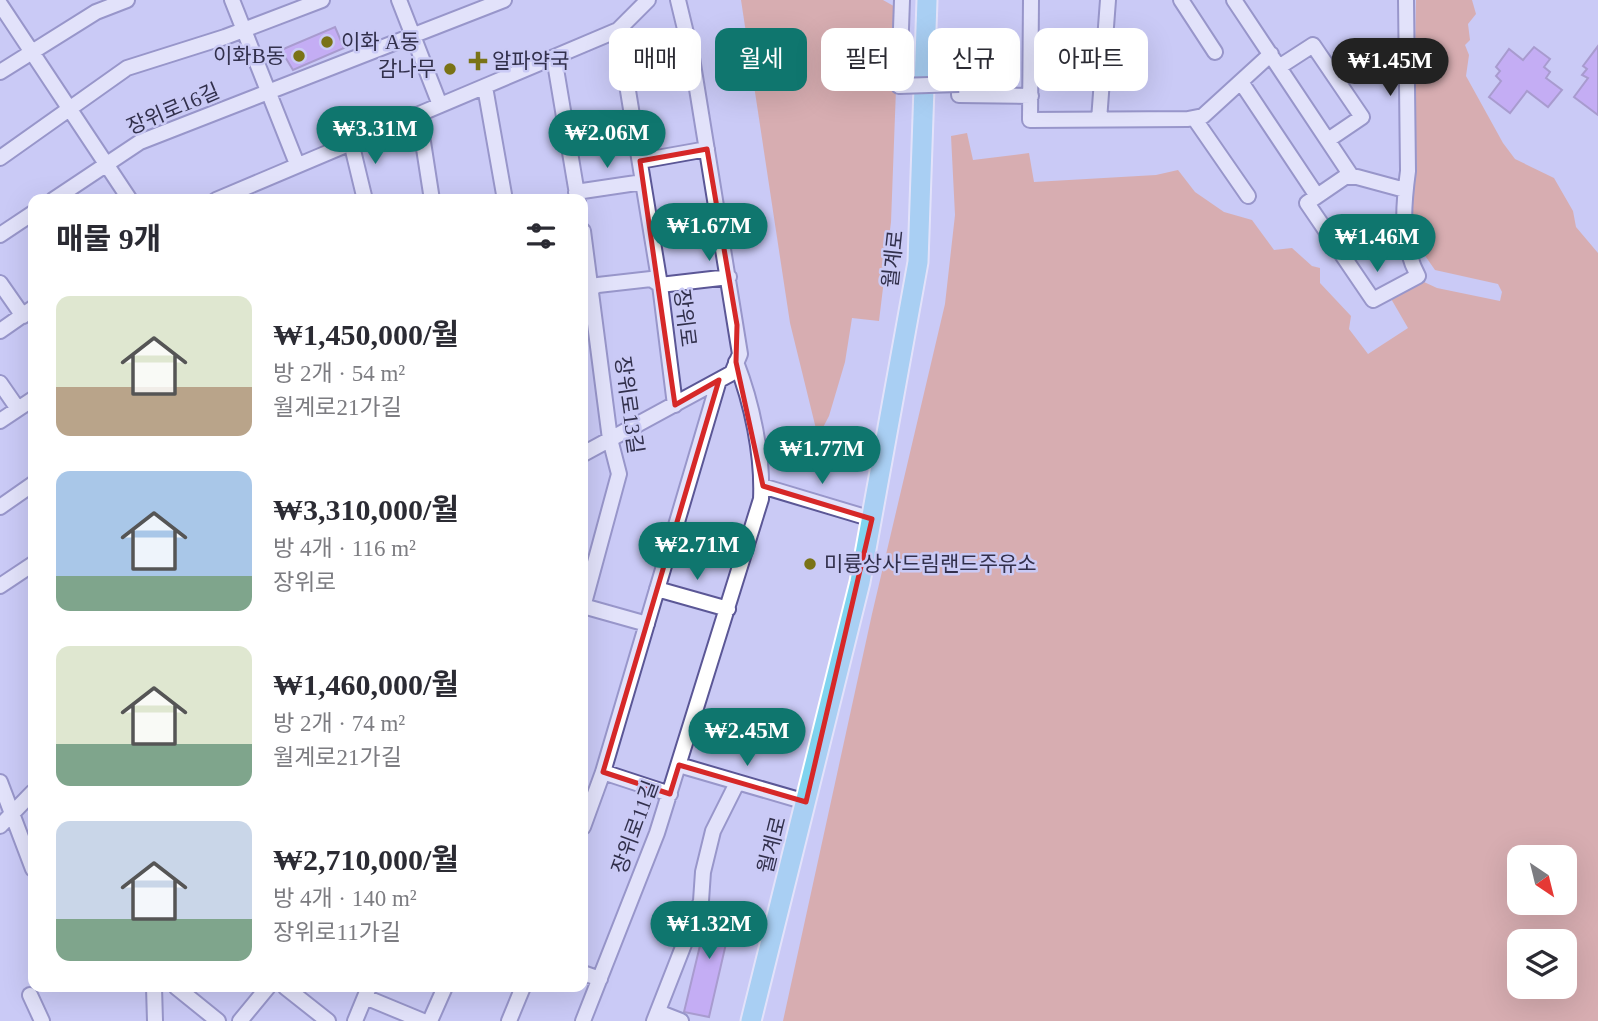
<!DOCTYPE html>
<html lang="ko">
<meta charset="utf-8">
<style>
body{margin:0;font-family:"Times New Roman","Noto Sans KR",serif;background:#f7f7f7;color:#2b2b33;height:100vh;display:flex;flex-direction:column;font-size:26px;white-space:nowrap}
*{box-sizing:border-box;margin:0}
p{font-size:23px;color:#7c7c81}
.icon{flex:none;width:38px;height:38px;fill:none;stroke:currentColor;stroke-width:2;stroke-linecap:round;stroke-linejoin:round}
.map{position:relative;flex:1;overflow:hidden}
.panel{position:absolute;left:28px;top:194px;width:560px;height:798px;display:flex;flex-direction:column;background:#fff;border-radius:14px;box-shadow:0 7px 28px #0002}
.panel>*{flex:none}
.hud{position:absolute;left:609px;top:28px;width:665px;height:63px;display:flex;gap:14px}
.needle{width:46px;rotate:145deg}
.fabs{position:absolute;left:1507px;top:845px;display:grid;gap:14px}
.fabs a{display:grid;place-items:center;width:70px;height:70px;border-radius:14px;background:#fff;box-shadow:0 7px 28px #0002;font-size:35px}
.price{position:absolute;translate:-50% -60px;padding:0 16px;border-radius:24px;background:#0f766e;color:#fff;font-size:23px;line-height:46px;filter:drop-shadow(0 2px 4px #0008)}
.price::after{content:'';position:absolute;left:50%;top:42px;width:21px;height:16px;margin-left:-10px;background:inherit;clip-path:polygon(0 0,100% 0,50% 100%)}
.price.active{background:#222;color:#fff}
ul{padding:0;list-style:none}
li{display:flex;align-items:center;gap:21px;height:175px;padding:0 28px}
li span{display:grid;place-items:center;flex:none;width:196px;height:140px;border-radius:14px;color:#555}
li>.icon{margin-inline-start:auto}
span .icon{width:84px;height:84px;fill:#fffc;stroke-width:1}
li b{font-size:30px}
h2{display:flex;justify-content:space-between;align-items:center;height:84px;padding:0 28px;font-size:30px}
.tag{padding:0 24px;border-radius:14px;background:#fff;box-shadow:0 7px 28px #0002;font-size:24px;line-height:63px}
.tag.active{background:#0f766e;color:#fff}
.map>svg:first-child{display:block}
</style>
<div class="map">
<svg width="1598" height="1021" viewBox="0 0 1598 1021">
<rect width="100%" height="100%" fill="#cacaf5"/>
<!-- green -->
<path fill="#e78a5e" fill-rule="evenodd" d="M741,0H883L899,9L891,222L879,321L852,318L845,362L829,416L818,437L790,323Z
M1416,0H1472L1476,14L1468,24L1470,40L1465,45L1469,55L1466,76L1503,143L1515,159L1554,178L1573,211L1576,227L1598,253V1021H783L872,614L945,304L955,215L951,136L967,133L973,160L1029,153L1034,182L1156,175L1178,170L1195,192L1224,212L1252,220L1274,250L1292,248L1312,266L1320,268V283L1351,316L1349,329L1368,354L1408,328L1390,297L1424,282L1437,288L1500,301L1502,292L1498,284L1435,270L1412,237L1409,217L1413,165ZM1519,858H1564V903H1519ZM1519,942H1564V987H1519Z"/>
<!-- building -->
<path fill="#bc8bf2" stroke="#7f629f" stroke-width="2" d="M335,27L344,48L293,70L281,50Z
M1598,46V115L1574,97L1588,78L1582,75L1587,69L1583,66Z
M1534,47L1550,59L1544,67L1550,72L1546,78L1562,90L1548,107L1527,91L1510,113L1489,97L1501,81L1496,76L1500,71L1496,67L1509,49L1523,60Z
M710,904L734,909L709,1017L684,1012Z"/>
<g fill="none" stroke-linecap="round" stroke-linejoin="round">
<!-- minor casing -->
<g stroke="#5b5796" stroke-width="18">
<path id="minor" d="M232,0L297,164
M399,0L440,105
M1031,0L1030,120L1188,119L1203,116L1271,54
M1181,0L1215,52
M1234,0L1352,177
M0,4L130,200
M618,30L660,285L675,405
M554,57L578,200
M1279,67L1313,45L1362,117L1328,140
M0,72L96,12L127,0
M1241,82L1317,196
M959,84V95L1031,96
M899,86L902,0
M485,87L505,200
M415,115L421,129L432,200
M1194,118L1248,196
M1099,120L1108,0
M351,142L365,200
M0,158L127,68L225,37L322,0
M640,161L707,149
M1405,190L1357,177H1345L1307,203L1373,300L1418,276C1400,242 1403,208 1408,171L1406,0
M576,192L643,182
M53,200L140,142L504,0
M216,200L618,30L648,0
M583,231L610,439L619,474L583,607
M0,235L33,213
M0,283L23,316
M584,292L598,285L651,279L660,285L729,277
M0,331L33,308
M0,383L18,409
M0,421L33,399
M583,454L732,373L740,354L692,58L678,0
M762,486L872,519
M0,507L33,484
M0,586L33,564
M657,589L728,609
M583,606L647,624
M679,765L806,802
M603,772L670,794
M0,782L33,869
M0,826L33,792
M583,827L603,772L719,380
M583,973L600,979
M154,987L155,1021
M176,987L218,1021
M285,987L328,1021
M30,995L42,1021
M365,997L423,1021
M658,1012L681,1021
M240,1021L268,987
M355,1021L369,987
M430,1021L445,987
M509,1021L523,987
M583,1021L657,833L761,499C763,455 752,403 736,362
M654,1021L701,901L703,872L713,831L737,783"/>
</g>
<!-- major casing -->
<g stroke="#fff" stroke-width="23">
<path id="major" d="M751,1021L860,582L918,262L927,0"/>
</g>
<!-- minor -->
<use href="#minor" stroke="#fff" stroke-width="14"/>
<!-- major -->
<use href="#major" stroke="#80d4ef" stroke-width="19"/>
<!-- minor-bridge casing -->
<g stroke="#5b5796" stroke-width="18" stroke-linecap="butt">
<path id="minor-bridge" d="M899,86L959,84"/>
</g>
<!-- minor-bridge -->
<use href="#minor-bridge" stroke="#fff" stroke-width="14"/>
</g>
<!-- marked area -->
<path d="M0 0H1598V1021H0ZM707,149L737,325L736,362L763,486L872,519L806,802L679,765L670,794L603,772L719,380L675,405L640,161Z" fill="#cacaf5" fill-opacity=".55" fill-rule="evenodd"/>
<path fill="none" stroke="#d62828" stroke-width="5" stroke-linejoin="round" d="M707,149L737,325L736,362L763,486L872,519L806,802L679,765L670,794L603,772L719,380L675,405L640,161Z"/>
<!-- markers -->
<g fill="#7a7316" stroke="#cacaf5" stroke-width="2.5">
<circle cx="327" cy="42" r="7"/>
<circle cx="299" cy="56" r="7"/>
<path d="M474.5 50.5h7v7h7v7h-7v7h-7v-7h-7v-7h7z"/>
<circle cx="450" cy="69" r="7"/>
<circle cx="810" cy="564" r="7"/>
</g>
<g text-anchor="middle" stroke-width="5" stroke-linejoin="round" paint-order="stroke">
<!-- poi labels -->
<g font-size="21" fill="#32304c" stroke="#cacaf5" text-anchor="start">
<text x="341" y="49">이화 A동</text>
<text x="285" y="63" text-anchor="end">이화B동</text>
<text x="492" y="68">알파약국</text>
<text x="436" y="76" text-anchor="end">감나무</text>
<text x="824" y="571">미륭상사드림랜드주유소</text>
</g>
<!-- street labels -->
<g font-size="21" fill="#32304c" stroke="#cacaf5">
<text transform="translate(173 109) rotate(-23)" y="7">장위로16길</text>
<text transform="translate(893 259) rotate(-84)" y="7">월계로</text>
<text transform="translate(685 318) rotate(83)" y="7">장위로</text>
<text transform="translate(629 405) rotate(82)" y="7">장위로13길</text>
<text transform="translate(635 827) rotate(-70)" y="7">장위로11길</text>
<text transform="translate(772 845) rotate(-76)" y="7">월계로</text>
</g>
</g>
</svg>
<div class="fabs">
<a><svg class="needle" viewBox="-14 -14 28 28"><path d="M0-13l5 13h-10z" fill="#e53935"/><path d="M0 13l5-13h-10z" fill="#7c7c81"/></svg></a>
<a><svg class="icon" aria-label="layers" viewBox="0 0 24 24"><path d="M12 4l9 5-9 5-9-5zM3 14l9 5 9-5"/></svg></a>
</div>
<b class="price active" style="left:1390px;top:98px">₩1.45M</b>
<b class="price" style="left:375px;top:166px">₩3.31M</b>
<b class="price" style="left:607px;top:170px">₩2.06M</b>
<b class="price" style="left:709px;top:263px">₩1.67M</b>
<b class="price" style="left:1377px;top:274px">₩1.46M</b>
<b class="price" style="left:822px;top:486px">₩1.77M</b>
<b class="price" style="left:697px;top:582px">₩2.71M</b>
<b class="price" style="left:747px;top:768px">₩2.45M</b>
<b class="price" style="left:709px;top:961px">₩1.32M</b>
<div class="hud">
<a class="tag">매매</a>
<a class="tag active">월세</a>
<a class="tag">필터</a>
<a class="tag">신규</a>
<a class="tag">아파트</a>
</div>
<section class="panel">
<h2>매물 9개<svg class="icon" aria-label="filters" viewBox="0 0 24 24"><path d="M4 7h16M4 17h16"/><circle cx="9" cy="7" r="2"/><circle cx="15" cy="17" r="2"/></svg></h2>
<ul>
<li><span style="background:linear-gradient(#dfe7d0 65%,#b9a48a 0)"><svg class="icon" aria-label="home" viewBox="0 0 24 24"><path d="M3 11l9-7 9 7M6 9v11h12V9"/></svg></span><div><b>₩1,450,000/월</b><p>방 2개 · 54 m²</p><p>월계로21가길</p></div></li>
<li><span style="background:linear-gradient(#a9c7e8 75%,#7fa58c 0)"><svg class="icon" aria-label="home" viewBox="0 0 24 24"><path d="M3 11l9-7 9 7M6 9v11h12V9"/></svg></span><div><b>₩3,310,000/월</b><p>방 4개 · 116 m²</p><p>장위로</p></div></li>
<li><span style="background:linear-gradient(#dfe7d0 70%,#7fa58c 0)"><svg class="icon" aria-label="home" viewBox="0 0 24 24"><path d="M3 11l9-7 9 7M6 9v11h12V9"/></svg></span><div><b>₩1,460,000/월</b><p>방 2개 · 74 m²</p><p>월계로21가길</p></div></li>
<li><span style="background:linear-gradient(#c9d6e8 70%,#7fa58c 0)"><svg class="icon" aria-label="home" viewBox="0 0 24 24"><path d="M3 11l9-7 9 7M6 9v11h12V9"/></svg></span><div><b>₩2,710,000/월</b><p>방 4개 · 140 m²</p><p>장위로11가길</p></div></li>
</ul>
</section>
</div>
